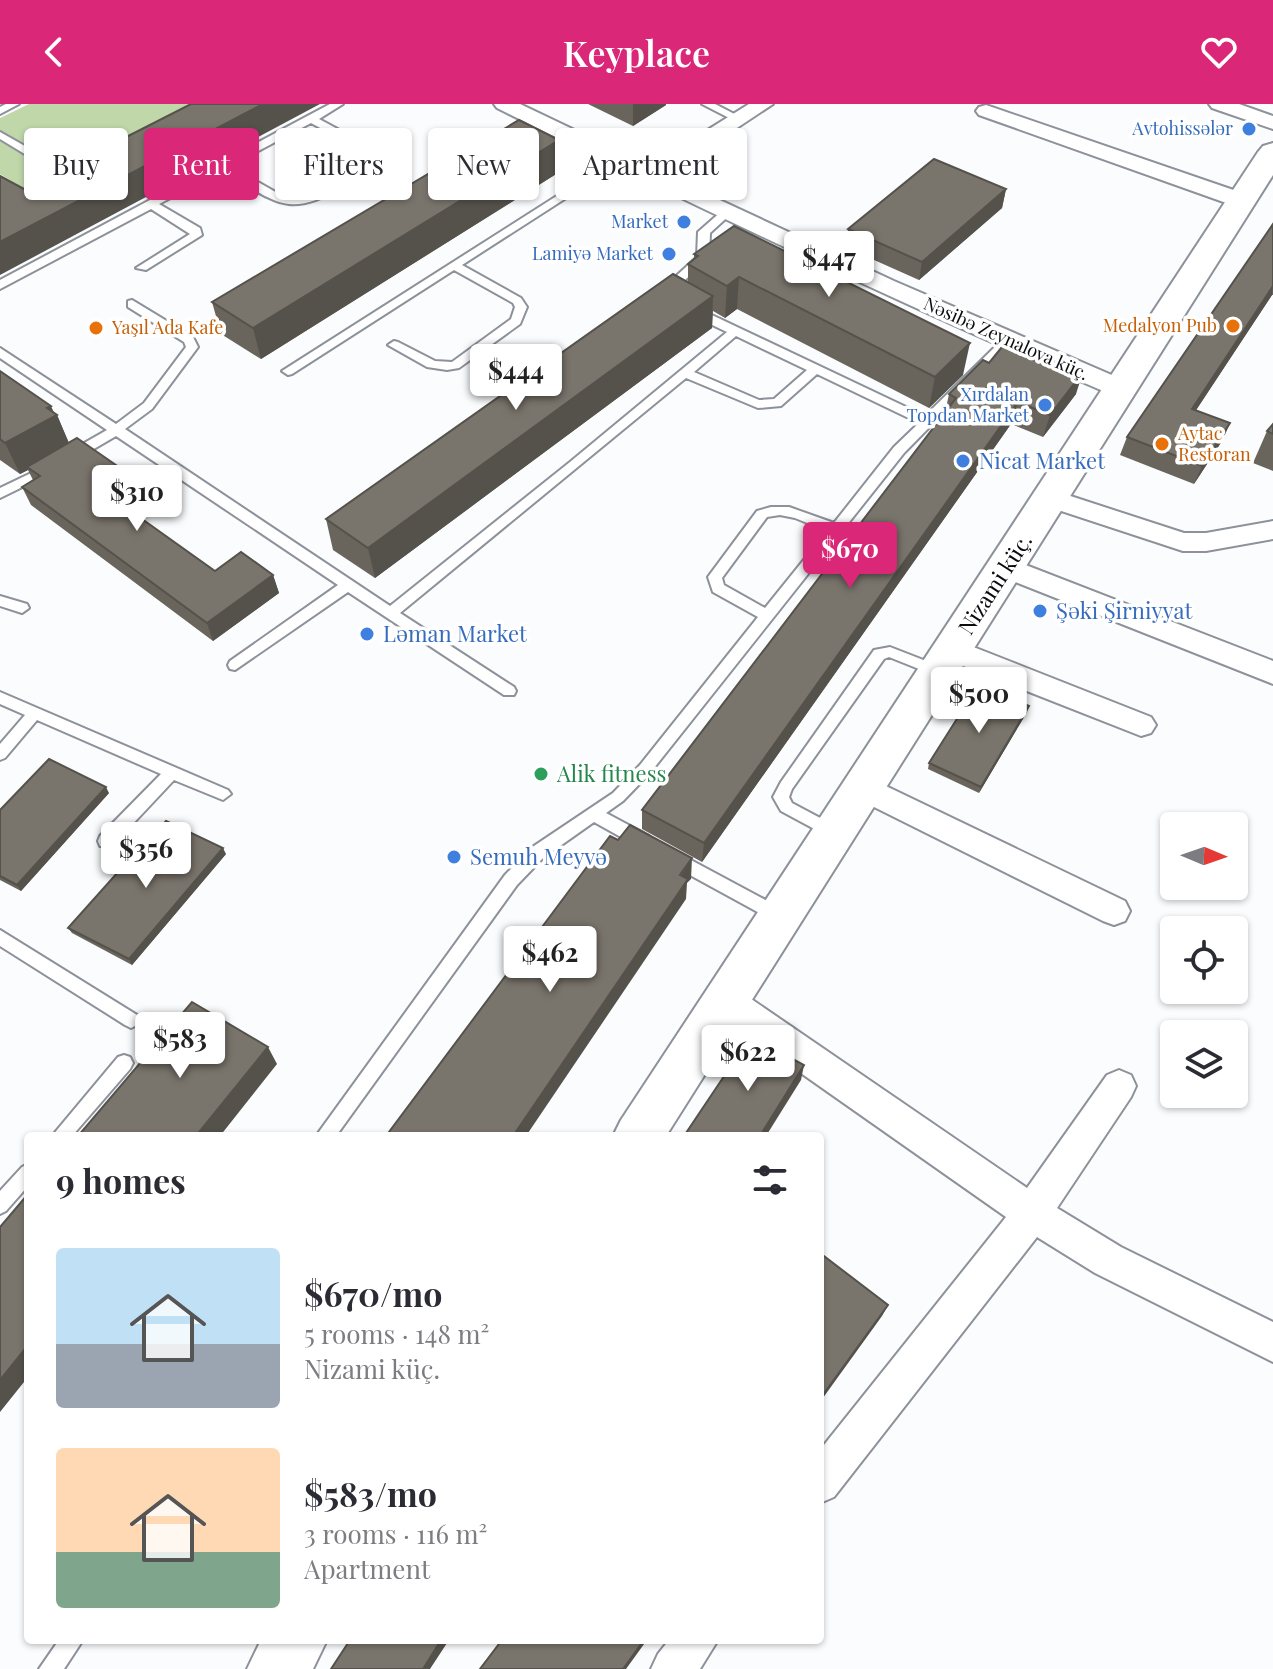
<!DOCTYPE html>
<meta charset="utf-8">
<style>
body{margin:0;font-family:"Playfair Display",serif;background:#f2f2f3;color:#2b2b33;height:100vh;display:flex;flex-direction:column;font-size:30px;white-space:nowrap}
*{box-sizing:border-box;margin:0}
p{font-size:26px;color:#7c7c81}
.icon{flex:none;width:44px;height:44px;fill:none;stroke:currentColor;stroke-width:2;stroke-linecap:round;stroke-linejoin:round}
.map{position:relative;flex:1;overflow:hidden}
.panel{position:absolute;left:24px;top:1028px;width:800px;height:512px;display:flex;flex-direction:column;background:#fff;border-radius:8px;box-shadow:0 2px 6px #0004}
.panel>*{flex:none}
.top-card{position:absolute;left:24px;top:24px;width:800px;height:72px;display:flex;gap:16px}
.needle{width:52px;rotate:92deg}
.controls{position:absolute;left:1160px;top:708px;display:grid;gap:16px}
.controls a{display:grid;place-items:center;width:88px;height:88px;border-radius:8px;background:#fff;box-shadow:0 2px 6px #0004;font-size:40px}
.price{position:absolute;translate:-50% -68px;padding:0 18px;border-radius:8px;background:#fff;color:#222;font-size:26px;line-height:52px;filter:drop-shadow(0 2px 4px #0008)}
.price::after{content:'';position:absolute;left:50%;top:48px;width:24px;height:18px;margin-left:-12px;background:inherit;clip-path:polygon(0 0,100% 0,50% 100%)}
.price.on{background:#db2777;color:#fff}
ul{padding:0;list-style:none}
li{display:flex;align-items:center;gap:24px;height:200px;padding:0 32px}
li span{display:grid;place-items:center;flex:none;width:224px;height:160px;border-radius:8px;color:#555}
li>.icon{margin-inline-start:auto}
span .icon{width:96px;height:96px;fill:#fffc;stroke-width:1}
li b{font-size:34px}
h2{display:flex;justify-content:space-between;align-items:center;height:96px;padding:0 32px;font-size:34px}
.chip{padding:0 28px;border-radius:8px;background:#fff;box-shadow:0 2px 6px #0004;font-size:28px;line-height:72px}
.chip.on{background:#db2777;color:#fff}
header{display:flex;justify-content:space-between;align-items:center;height:104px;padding:0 32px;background:#db2777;color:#fff;font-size:36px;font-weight:600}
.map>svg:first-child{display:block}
</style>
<header><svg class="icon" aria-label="back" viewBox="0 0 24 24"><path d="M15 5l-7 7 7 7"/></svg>Keyplace<svg class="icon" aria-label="heart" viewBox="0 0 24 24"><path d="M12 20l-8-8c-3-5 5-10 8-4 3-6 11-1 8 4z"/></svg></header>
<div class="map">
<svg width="1273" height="1565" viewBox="0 0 1273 1565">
<rect width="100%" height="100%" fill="#fafcfe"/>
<!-- green -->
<path fill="#c0d7aa" d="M29,0H233L43,96L0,70V14Z"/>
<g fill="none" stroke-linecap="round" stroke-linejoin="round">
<!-- lane casing -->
<g stroke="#8c919a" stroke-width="4">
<path id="lane" d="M6,0H19L0,10V3Z
M330,0H343L319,15L369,42L377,57C368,69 356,76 342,83C286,117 273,95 222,67L159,100L200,124L202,131L146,166L136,164L190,130L151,105L0,185V176ZM311,19L361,46L367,57C351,74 309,99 286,94L230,62Z
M702,0H715L744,15L735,17Z
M0,28L46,54L47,56L38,58L0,35Z
M618,53L623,56L622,58L462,161L521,194L527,203L520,220L459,264L447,266L427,263L388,241L394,237L398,238L435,257L452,258L511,215L515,203L513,199L454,166L292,270L288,271L282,267Z
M723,106L733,108L710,129L709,154L686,175L682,194H674V174L697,153L698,128Z
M132,196L193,233L198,243L152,305L125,325L390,502L570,358L727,228L689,210V204H697L925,312L1003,235H1011L1013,238L904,349L650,669L623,697L606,709L649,732L651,737L649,742H637L594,718L543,754L517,781L336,1032H316L505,771L531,744L613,689L640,661L758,513L713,488L708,473L757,407L771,403H789L834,419L894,343L919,319L817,270L781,302L758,304L686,274L400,509L514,583L516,587L514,591H504L348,488L235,566L230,565L228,561L230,557L338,481L116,332L75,356H65V350L107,326L0,254V244L116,320L144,299L186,243L184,238L128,203V197ZM736,232L807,266L774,295L759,296L694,268ZM780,411L795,414L827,427L765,504L724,481L722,474L767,413Z
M50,360L56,364L55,367L0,394V384Z
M0,492L27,500L29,504L22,509L0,502Z
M890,543L944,564L946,568L939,573L889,553L884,555L792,685L789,693L792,699L839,724L841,729L839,734L833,735L781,707L773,693L781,678L874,546Z
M0,588L228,686L231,690L223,696L174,676L112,742H100L98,737L100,732L161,670L37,616L5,654L0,656V640L25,611L0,600Z
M674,747L786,807L788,812L786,817L780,819L774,817L668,759L666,754L668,749Z
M0,826L137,911L139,916L137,921L131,924L125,921L0,842Z
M124,951L130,953L133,959L130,965L72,1032H52L118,953Z
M28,1060V1082L6,1107L0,1110V1087L22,1063Z
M59,1536H83L64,1565H39Z"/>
</g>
<!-- street casing -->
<g stroke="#8c919a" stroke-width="4">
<path id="street" d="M494,0H520L650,62L749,0H773L666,71L894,177L1128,278L1131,284L1128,290H1110C903,201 699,104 497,4Z
M1209,0H1239L1273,12V25L1212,4Z
M986,1L1248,91L1251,96L1248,101H1232L979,11L976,7L979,3Z
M1052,386L1184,429H1206L1273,417V435L1206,447H1183L1043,401L1039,395L1043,389Z
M1005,453L1273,557V580L995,470L991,463L995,456Z
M953,535L1151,613L1156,621L1151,629L1141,632L943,554L939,546L943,538Z
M865,672L1125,797L1130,807L1125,817L1114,821L1103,817L854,693L850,684L854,675Z
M726,882L738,886L1027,1084L1107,971L1119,966L1131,971L1136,982L1131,993L1057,1104L1121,1143L1273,1218V1258L1095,1169L1037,1133L834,1393L820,1399V1346L1006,1113L714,908L709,897L714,886Z
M669,1536H718L700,1565H651L658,1550Z"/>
</g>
<!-- secondary casing -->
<g stroke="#8c919a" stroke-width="4">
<path id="secondary" d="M1273,39V71L666,1032H613L621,1016L1258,48L1263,42Z
M261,1536H327L313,1565H247Z"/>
</g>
<!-- lane -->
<use href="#lane" fill="#fff" fill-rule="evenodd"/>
<!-- street -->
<use href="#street" fill="#fff" fill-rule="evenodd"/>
<!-- secondary -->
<use href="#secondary" fill="#fff" fill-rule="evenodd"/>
</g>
<!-- wall -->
<path fill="#69655d" d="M588,0H666V1L633,22Z
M561,67L261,255L221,230L212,198Z
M1006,85L1002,104L919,176L845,143L848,125Z
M1273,120V191H1272L1196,306L1230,319L1222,337L1194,380L1120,351L1127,333Z
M694,150L963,271L929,304L737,205L725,214L713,207L712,224L375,474L333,446L326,415L688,178V160L694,156Z
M989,259L1076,290L1043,333L1011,320L702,758L642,725V706L945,309L949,290Z
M0,267L57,311L69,339L130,384L114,395L215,467L273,471L279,489L213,537L31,401L22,383L33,376L28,366L20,370L0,356Z
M1273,320V367L1253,359L1267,327Z
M1027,608L979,689L928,665L929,659Z
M109,689L21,787L0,776V706Z
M226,750L132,861L72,829L68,824L129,759Z"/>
<!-- shaded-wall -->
<path fill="#55524c" d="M263,0H320L0,171V138Z
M633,0H666V1L633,22Z
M559,36L561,67L261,255L253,224Z
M1006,85L1002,104L919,176L922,158Z
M739,173L737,205L725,214L727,182Z
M1273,182L1272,191L1185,323L1192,305Z
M713,192L712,224L375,474L368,444Z
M970,239L963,271L929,304L935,273Z
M1083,268L1076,290L1043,333L1050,311Z
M1018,298L1011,320L702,758L704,739Z
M51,302L55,311H57L70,342L27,363L28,366L20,370L5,339Z
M1230,319L1222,337L1194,380L1202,362Z
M123,366L130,384L105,401L97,383Z
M273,471L279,489L213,537L207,519Z
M1029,602L1027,608L979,689L981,683Z
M106,683L109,689L21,787L17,781Z
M223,744L226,750L132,861L129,855Z
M692,754L691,775L687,779L686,795L526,1032H513Z
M268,943L277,960L220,1032H196Z
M804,961L801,976L766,1032H760Z
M888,1201L882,1212L820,1298V1295Z
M28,1241V1273L0,1308V1276Z
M441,1536H449L430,1565H423Z
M644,1536H647L626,1565H623Z"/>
<!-- building -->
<path fill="#7a756c" stroke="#55524c" stroke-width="2" d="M191,0H263L0,138V72L24,85Z
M519,16L559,36L253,224L212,198Z
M934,55L1006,85L922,158L848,125Z
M1273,120V182L1192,305L1230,319L1202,362L1127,333Z
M734,122L970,239L935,273L739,173L727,182L688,160L698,152L694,150Z
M673,170L713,192L368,444L326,415Z
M1006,238L1083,268L1050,311L1018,298L704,739L642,706L956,294L949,290L983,256L989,259Z
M0,267L51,302L47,304L57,311L5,339L0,335Z
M1273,320V330L1267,327Z
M77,334L123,366L97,383L215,467L241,448L273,471L207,519L22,383L40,372L27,363Z
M979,580L1029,602L981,683L929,659Z
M49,655L106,683L17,781L0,772V706Z
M166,717L223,744L129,855L68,824L127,758L129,759Z
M630,721L692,754L680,771L688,775L513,1032H386L610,732L618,736Z
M192,898L268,943L196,1032H78Z
M751,932L804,961L760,1032H684Z
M28,1090V1241L0,1276V1123Z
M820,1149L888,1201L820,1295Z
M350,1536H441L423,1565H331Z
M502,1536H644L623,1565H480Z"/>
<!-- markers -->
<g fill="#3f7fe0" stroke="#fff" stroke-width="3">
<circle cx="1249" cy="25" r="8"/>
<circle cx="684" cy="118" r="8"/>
<circle cx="669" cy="150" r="8"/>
<circle cx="1045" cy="301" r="8"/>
<circle cx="963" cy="357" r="8"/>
<circle cx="1040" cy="507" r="8"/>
<circle cx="367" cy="530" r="8"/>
<circle cx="454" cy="753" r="8"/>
</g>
<g fill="#e8710a" stroke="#fff" stroke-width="3">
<circle cx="1233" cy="222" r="8"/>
<circle cx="96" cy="224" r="8"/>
<circle cx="1162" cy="340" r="8"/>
</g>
<circle fill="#2e9e5b" stroke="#fff" stroke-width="3" cx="541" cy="670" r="8"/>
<g text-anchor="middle" stroke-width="7" stroke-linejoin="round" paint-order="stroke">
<!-- far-shop labels -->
<g font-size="18" fill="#366cbe" stroke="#fff" text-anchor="end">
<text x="1233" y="31">Avtohissələr</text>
<text x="668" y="124">Market</text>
<text x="653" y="156">Lamiyə Market</text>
<text x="1029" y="297">Xırdalan<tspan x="1029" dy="21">Topdan Market</tspan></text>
</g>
<!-- far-food labels -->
<g font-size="18" fill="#c56008" stroke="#fff" text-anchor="start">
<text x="1217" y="228" text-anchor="end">Medalyon Pub</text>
<text x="112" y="230">Yaşıl Ada Kafe</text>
<text x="1178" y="336">Aytac<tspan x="1178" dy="21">Restoran</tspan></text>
</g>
<!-- far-street labels -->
<g font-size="18" fill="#0b0c0f" stroke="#fff">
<text transform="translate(1006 235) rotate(24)" y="6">Nəsibə Zeynalova küç.</text>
</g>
<!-- shop labels -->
<g font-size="22" fill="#366cbe" stroke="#fff" text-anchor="start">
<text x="979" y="365">Nicat Market</text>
<text x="1056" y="515">Şəki Şirniyyat</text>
<text x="383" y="538">Ləman Market</text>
<text x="470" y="761">Semuh Meyvə</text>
</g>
<!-- street labels -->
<g font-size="22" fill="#0b0c0f" stroke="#fff">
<text transform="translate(995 480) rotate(-57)" y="8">Nizami küç.</text>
</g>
<!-- leisure labels -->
<g font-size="22" fill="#27864d" stroke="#fff" text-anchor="start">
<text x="557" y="678">Alik fitness</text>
</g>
</g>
</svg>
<div class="controls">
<a><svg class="needle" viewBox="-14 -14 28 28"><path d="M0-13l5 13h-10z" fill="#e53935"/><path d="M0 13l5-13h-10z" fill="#7c7c81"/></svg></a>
<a><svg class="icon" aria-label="locate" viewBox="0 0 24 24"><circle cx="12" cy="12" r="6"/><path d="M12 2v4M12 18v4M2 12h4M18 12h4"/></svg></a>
<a><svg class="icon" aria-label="layers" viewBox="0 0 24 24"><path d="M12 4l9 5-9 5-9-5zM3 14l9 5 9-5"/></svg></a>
</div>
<b class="price" style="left:829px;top:195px">$447</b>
<b class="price" style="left:516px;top:308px">$444</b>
<b class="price" style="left:137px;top:429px">$310</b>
<b class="price on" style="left:850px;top:486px">$670</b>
<b class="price" style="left:979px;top:631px">$500</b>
<b class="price" style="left:146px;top:786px">$356</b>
<b class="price" style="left:550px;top:890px">$462</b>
<b class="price" style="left:180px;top:976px">$583</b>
<b class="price" style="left:748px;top:989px">$622</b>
<div class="top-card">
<a class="chip">Buy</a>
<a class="chip on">Rent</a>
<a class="chip">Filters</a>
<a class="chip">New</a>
<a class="chip">Apartment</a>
</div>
<section class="panel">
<h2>9 homes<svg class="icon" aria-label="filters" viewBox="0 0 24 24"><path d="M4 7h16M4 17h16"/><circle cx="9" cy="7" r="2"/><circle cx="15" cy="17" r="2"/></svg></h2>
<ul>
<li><span style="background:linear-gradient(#bfe0f5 60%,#9aa5b1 0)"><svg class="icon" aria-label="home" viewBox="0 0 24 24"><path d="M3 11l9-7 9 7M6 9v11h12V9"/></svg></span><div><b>$670/mo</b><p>5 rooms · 148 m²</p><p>Nizami küç.</p></div></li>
<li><span style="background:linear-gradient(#ffd9b3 65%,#7fa58c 0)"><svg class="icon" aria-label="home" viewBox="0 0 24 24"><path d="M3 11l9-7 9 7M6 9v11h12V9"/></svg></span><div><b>$583/mo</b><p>3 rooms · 116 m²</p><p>Apartment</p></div></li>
</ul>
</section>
</div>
